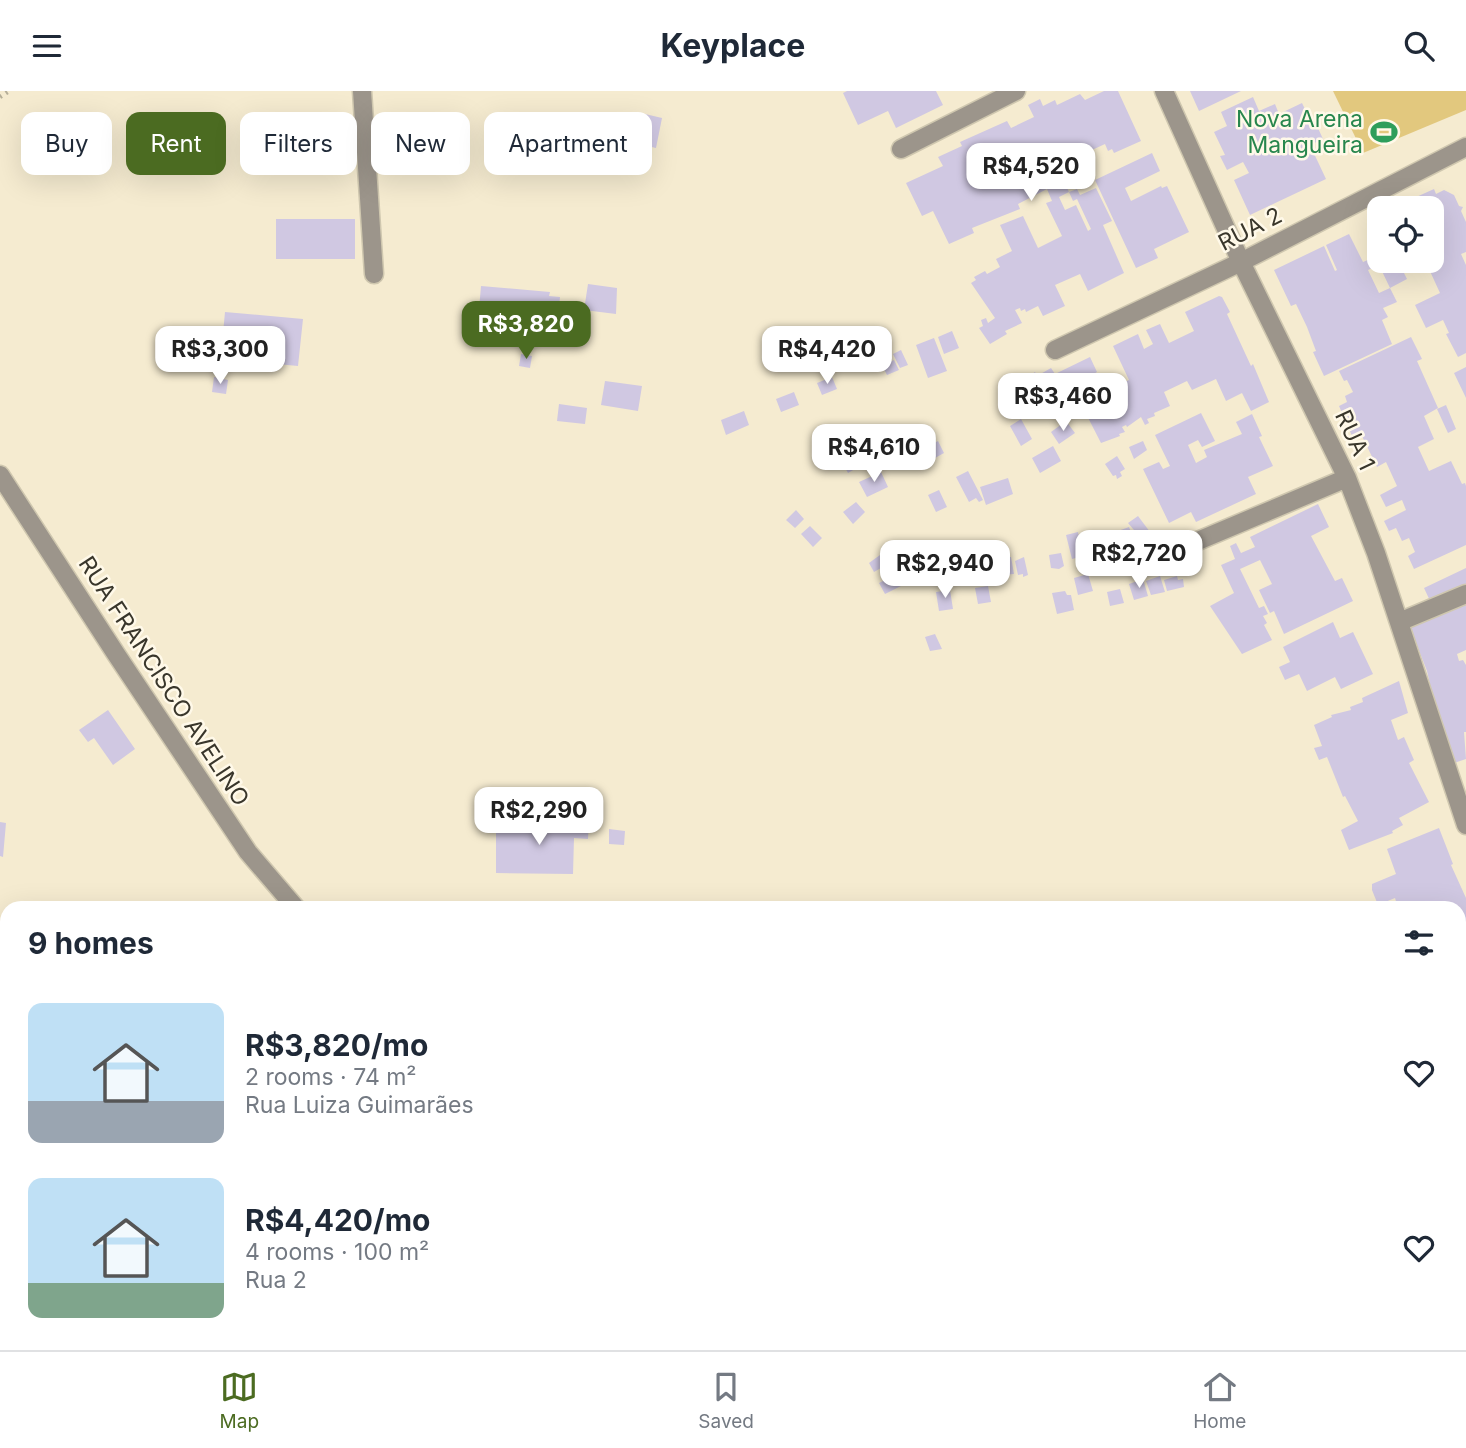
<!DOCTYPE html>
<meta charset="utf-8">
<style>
body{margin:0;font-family:Inter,sans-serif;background:#f2f2f3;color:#1f2937;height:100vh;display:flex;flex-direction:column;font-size:26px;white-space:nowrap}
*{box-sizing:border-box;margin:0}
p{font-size:23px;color:#747a83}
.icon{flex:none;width:38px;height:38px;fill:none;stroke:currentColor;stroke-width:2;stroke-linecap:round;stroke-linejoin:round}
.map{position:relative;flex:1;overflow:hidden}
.panel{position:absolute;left:0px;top:810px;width:1466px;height:450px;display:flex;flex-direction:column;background:#fff;border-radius:21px 21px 0 0;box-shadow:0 7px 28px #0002}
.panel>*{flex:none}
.top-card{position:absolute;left:21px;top:21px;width:700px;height:63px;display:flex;gap:14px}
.controls{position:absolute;left:1367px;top:105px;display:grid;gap:14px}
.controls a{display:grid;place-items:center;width:77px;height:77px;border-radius:14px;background:#fff;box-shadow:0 7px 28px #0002;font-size:35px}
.price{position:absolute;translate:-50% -60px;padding:0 16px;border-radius:14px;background:#fff;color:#222;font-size:23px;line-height:46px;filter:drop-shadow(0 2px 4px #0008)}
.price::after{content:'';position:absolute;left:50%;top:42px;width:21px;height:16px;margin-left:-10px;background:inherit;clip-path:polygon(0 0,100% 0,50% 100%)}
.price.selected{background:#4b6b21;color:#fff}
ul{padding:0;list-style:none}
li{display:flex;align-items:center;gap:21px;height:175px;padding:0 28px}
li span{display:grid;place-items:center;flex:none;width:196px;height:140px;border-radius:14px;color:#555}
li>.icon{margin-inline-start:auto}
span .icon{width:84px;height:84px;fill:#fffc;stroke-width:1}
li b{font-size:30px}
h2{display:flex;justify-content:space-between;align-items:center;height:84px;padding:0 28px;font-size:30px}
.tag{padding:0 24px;border-radius:14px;background:#fff;box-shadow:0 7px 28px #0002;font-size:24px;line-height:63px}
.tag.selected{background:#4b6b21;color:#fff}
header{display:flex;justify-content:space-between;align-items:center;height:91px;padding:0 28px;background:#fff;font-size:32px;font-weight:700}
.tabs{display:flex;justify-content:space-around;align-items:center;height:98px;border-top:2px solid #e0e1e3;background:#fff;font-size:19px;color:#747a83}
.tabs a{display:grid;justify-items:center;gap:4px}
.tabs .selected{color:#4b6b21}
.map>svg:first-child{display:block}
</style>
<header><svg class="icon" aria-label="menu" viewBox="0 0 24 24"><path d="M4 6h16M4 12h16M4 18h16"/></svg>Keyplace<svg class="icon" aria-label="search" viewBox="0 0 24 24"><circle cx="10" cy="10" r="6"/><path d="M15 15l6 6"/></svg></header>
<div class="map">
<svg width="1466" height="1259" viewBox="0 0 1466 1259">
<rect width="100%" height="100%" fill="#f5ebd0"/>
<!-- green -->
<path fill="#e2c87e" d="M1333,0H1466V19L1363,62Z"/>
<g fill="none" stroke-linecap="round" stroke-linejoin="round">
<!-- stream -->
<path stroke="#9cc5fc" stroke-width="9" d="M0,1085L7,1084"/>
</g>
<!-- building -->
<path fill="#d0c8e2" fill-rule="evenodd" d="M847,0H936L943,14L896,37L888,20L858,34L843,2Z
M1104,0H1118L1141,50L1114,62L1112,58L1108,60L1105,53L1081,64L1079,60L1055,71L1069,101L1077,98L1080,104L1096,97L1112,130L1103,134L1124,182L1088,200L1080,183L1055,194L1065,215L1043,225L1038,215L1026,221L1025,218L1021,220L1020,217L1015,219L1022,232L1005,240L1007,243L990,253L979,237L983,235L981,229L986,227L988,232L995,227L971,192L976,189L974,186L985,180L987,183L1000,176L996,168L1012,160L1000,134L1023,125L1038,157L1062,145L1046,112L1052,110L1047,98L1018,113L1020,118L972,137L974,142L949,153L933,120L922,125L906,92L943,75L938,66L962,55L960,51L1007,30L1011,37L1034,26L1028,14L1040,8L1043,15L1055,9L1057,14L1080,3L1085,9ZM1069,101L1073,110L1077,108L1091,138L1088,140L1076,114L1065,119L1059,106Z
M1190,0H1241L1199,20Z
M1253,6L1259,20L1275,13L1279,23L1302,12L1309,26L1312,24L1323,48L1310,54L1326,88L1250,124L1234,89L1249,82L1243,71L1227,79L1220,65L1225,64L1214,41L1227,35L1221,21Z
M645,23L662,27L656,57L639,53Z
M1152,62L1160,80L1125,97L1131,110L1161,95L1162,97L1167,95L1189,141L1154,158L1158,167L1136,177L1095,89Z
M1434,98L1436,103L1444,99L1454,104L1459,115L1463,116L1461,120L1466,131V161L1461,163L1466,174V262L1458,266L1446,243L1449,242L1443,229L1426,237L1415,214L1440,202L1429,178L1424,181L1419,170H1432V117H1405L1403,112Z
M276,128H355V168H276Z
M1349,143L1363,171L1379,164V170H1398L1407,188L1390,197L1379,174L1368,179L1379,202L1390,197L1397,211L1383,217L1388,226L1382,229L1392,253L1324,285L1313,261L1316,260L1307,236L1296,213L1291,215L1274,179L1324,155L1335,180L1337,179L1326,154Z
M588,193L617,197L616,223L584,219Z
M481,195L550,201L549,205L560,206L557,236L553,235L552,248L477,242Z
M1219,205L1222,206L1230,221L1227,223L1251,275L1253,273L1269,311L1251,320L1242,302L1226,310L1216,288L1192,299L1187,290L1164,301L1170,315L1154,322L1155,325L1147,328L1149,332L1145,334L1141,326L1127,336L1126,334L1122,336L1125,341L1119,343L1120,345L1101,352L1080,311L1129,289L1113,255L1138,243L1144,258L1153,253L1146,239L1160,233L1169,252L1194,240L1185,221Z
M225,221L303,228L298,275L235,269V265L221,264Z
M952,240L959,257L944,263L938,246Z
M1411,246L1422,268L1417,270L1438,317L1424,325L1434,348L1418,356L1429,380L1451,370L1462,393L1465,392L1466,395V454L1414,478L1408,465L1415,461L1409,447L1402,450L1396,437L1389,440L1384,430L1406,419L1402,409L1386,416L1380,404L1397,395L1386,371L1377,376L1360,341L1352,345L1339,315L1347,311L1345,305L1353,301L1347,289L1344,290L1339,280Z
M934,247L947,280L928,287L916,254Z
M901,259L908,274L900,277L893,263Z
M521,263L532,265L530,277L519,275Z
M1090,266L1097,281L1075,294L1068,291L1063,296L1068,303L1064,306L1070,315L1063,320L1058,313L1049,320L1025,288L1035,281L1037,285L1051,277L1055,283Z
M894,269L899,279L887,284L882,274Z
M1466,276V307L1454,282Z
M214,286L228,289L226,303L212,301Z
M832,286L837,298L822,304L817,292Z
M605,290L642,295L638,320L601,314Z
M1019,297L1026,306L1017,313L1009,304Z
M794,301L799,314L781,321L776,308Z
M559,313L587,317L585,333L557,330Z
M1446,314L1456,338L1448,342L1437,318Z
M744,320L749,334L726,344L721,329Z
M1201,322L1215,350L1202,356L1198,349L1188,354L1196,372L1207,366L1204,359L1242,343L1236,331L1252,323L1262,345L1259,346L1273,375L1248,386L1256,403L1196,431L1191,421L1169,432L1143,378L1159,371L1163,378L1170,375L1155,344Z
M1021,328L1032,348L1021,355L1010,335Z
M1066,330L1075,342L1059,353L1051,341Z
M907,345L916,360L900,366L893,352Z
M938,350L944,362L935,367L929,355Z
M1143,350L1147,359L1134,368L1129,356Z
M865,353L867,356L871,354L877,366L867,371L860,356Z
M1053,355L1061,370L1040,382L1032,367Z
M852,363L860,375L848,382L842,371Z
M1117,365L1125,378L1120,381L1122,385L1117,388L1116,384L1113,385L1105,373Z
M968,380L983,409L979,411L976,407L969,411L956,386Z
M881,381L888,396L867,406L859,391Z
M1008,387L1013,403L986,414L980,396Z
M939,399L947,416L936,421L928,404Z
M856,411L865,421L853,433L843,421Z
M1318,413L1329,436L1311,445L1335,490L1342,487L1353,510L1284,543L1274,520L1270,522L1259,499L1272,493L1260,469L1240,478L1259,517L1264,515L1268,523L1263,525L1267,532L1264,534L1272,549L1242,563L1210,515L1234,502L1221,474L1235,468L1230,455L1236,452L1241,462L1255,456L1250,446Z
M796,419L804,428L795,437L786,429Z
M1138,425L1153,445L1145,452L1128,432Z
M810,435L822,447L813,456L801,443Z
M1129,436L1137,456L1126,460L1118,440Z
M1078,441L1083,465L1072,468L1066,444Z
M1097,450L1101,462L1090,466L1087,454Z
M987,451L991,473L978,478L971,455Z
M1061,462L1064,475L1059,478L1051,477L1049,464Z
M880,464L886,474L874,481L869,472Z
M1011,466L1014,483L1000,484L998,467Z
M1024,466L1028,484L1023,486V483L1018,484L1015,470Z
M1466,477V498L1432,514L1424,497Z
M899,482L905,493L885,503L879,492Z
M1088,483L1093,500L1078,504L1074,487Z
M1160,485L1165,501L1151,504L1146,490Z
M1177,485L1178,489L1183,488L1184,496L1167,500L1164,489Z
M1143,488L1148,505L1134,509L1129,493Z
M988,495L991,511L978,513L975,497Z
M1120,498L1124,512L1110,515L1107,501Z
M950,499L953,518L939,520L936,501Z
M1065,500L1067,504H1071L1074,519L1057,523L1052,502Z
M1466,506V559L1457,563L1459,570L1463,569L1466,574V641H1464L1466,668L1448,674L1427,580L1407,529Z
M1333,531L1340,547L1353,541L1373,583L1341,598L1335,586L1307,600L1299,583L1285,589L1279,576L1290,571L1283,556Z
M935,543L942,558L930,560L925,546Z
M1399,590L1408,622L1391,629L1398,649L1404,646L1414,669L1409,672L1429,711L1399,727L1403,734L1392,740L1393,742L1349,759L1341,739L1358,730L1345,705L1343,706L1327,666L1319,669L1314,657L1322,655L1314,634L1332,626L1331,624L1351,619L1350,616L1363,611L1362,607Z
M108,619L135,658L113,674L94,647L88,651L79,639Z
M539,729L589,730L588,748L574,747L573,783L496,782V734H539Z
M0,731L6,732L3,766L0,765Z
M1439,737L1453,773L1451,774L1466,807V936L1464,931L1460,933V817H1398L1395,807L1378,814L1372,799V793L1396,783L1387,758Z
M609,738L625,740L624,754L609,753Z
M1466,983V1007L1460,1010V986Z
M1355,1253H1393L1392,1259H1354Z"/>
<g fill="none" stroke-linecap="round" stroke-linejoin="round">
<!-- minor casing -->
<g stroke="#cfc7af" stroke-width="21">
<path id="minor" d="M362,0L374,183
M1164,0L1241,171L1347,387L1376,462L1466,734
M901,58L1016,0
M1055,259L1241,171L1466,56
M0,384L116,563L248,761L296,817
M1174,460L1347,387
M1399,531L1466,503
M512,1259V1253"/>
</g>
<!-- path -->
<path stroke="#b5ae98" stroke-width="4.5" stroke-dasharray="2 5" stroke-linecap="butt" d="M0,6L9,0"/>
<!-- minor -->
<use href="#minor" stroke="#9c958b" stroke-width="18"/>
</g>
<!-- icons -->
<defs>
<g id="stadium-bare" transform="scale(2.1)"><path d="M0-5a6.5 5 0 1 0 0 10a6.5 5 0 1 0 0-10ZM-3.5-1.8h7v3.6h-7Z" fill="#2e9e5b" stroke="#fff9e9" stroke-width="2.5" paint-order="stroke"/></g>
</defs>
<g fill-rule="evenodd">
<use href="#stadium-bare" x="1384" y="41"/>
</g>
<g text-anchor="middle" stroke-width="5" stroke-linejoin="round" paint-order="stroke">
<!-- leisure labels -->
<g font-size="23" fill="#27864d" stroke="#fff9e9" text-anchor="end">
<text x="1363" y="36">Nova Arena<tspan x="1363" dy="26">Mangueira</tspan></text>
</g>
<!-- street labels -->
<g font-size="23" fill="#39362b" stroke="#fff9e9">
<text transform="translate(1250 138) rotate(-27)" y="8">RUA 2</text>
<text transform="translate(1355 349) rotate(65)" y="8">RUA 1</text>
<text transform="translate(164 590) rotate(57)" y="8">RUA FRANCISCO AVELINO</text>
</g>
</g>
</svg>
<div class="controls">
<a><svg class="icon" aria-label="locate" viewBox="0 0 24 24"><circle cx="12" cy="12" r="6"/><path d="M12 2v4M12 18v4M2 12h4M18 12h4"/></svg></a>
</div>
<b class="price" style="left:1031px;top:112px">R$4,520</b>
<b class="price selected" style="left:526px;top:270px">R$3,820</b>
<b class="price" style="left:220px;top:295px">R$3,300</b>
<b class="price" style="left:827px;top:295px">R$4,420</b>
<b class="price" style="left:1063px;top:342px">R$3,460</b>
<b class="price" style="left:874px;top:393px">R$4,610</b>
<b class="price" style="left:1139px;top:499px">R$2,720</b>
<b class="price" style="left:945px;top:509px">R$2,940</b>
<b class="price" style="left:539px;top:756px">R$2,290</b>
<div class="top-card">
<a class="tag">Buy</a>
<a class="tag selected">Rent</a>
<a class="tag">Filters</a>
<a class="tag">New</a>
<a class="tag">Apartment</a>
</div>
<section class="panel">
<h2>9 homes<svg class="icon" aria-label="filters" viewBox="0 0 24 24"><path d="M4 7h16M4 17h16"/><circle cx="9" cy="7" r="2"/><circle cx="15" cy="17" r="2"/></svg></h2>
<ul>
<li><span style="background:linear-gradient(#bfe0f5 70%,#9aa5b1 0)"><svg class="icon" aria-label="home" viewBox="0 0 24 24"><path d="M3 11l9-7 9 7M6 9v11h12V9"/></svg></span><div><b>R$3,820/mo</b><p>2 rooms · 74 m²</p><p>Rua Luiza Guimarães</p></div><svg class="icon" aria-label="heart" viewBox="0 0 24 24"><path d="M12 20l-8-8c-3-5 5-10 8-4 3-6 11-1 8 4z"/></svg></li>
<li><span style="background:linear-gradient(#bfe0f5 75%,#7fa58c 0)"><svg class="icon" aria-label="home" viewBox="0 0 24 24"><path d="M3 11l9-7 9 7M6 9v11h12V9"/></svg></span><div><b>R$4,420/mo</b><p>4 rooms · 100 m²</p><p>Rua 2</p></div><svg class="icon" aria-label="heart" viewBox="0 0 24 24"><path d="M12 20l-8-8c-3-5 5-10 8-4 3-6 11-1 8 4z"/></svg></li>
</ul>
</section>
</div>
<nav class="tabs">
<a class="selected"><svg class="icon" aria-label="map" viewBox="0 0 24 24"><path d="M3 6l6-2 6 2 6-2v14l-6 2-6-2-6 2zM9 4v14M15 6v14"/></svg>Map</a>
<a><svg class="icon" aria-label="saved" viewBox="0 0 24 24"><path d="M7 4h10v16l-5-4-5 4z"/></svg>Saved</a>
<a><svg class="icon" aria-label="home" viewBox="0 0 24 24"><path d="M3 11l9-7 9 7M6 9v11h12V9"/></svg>Home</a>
</nav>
